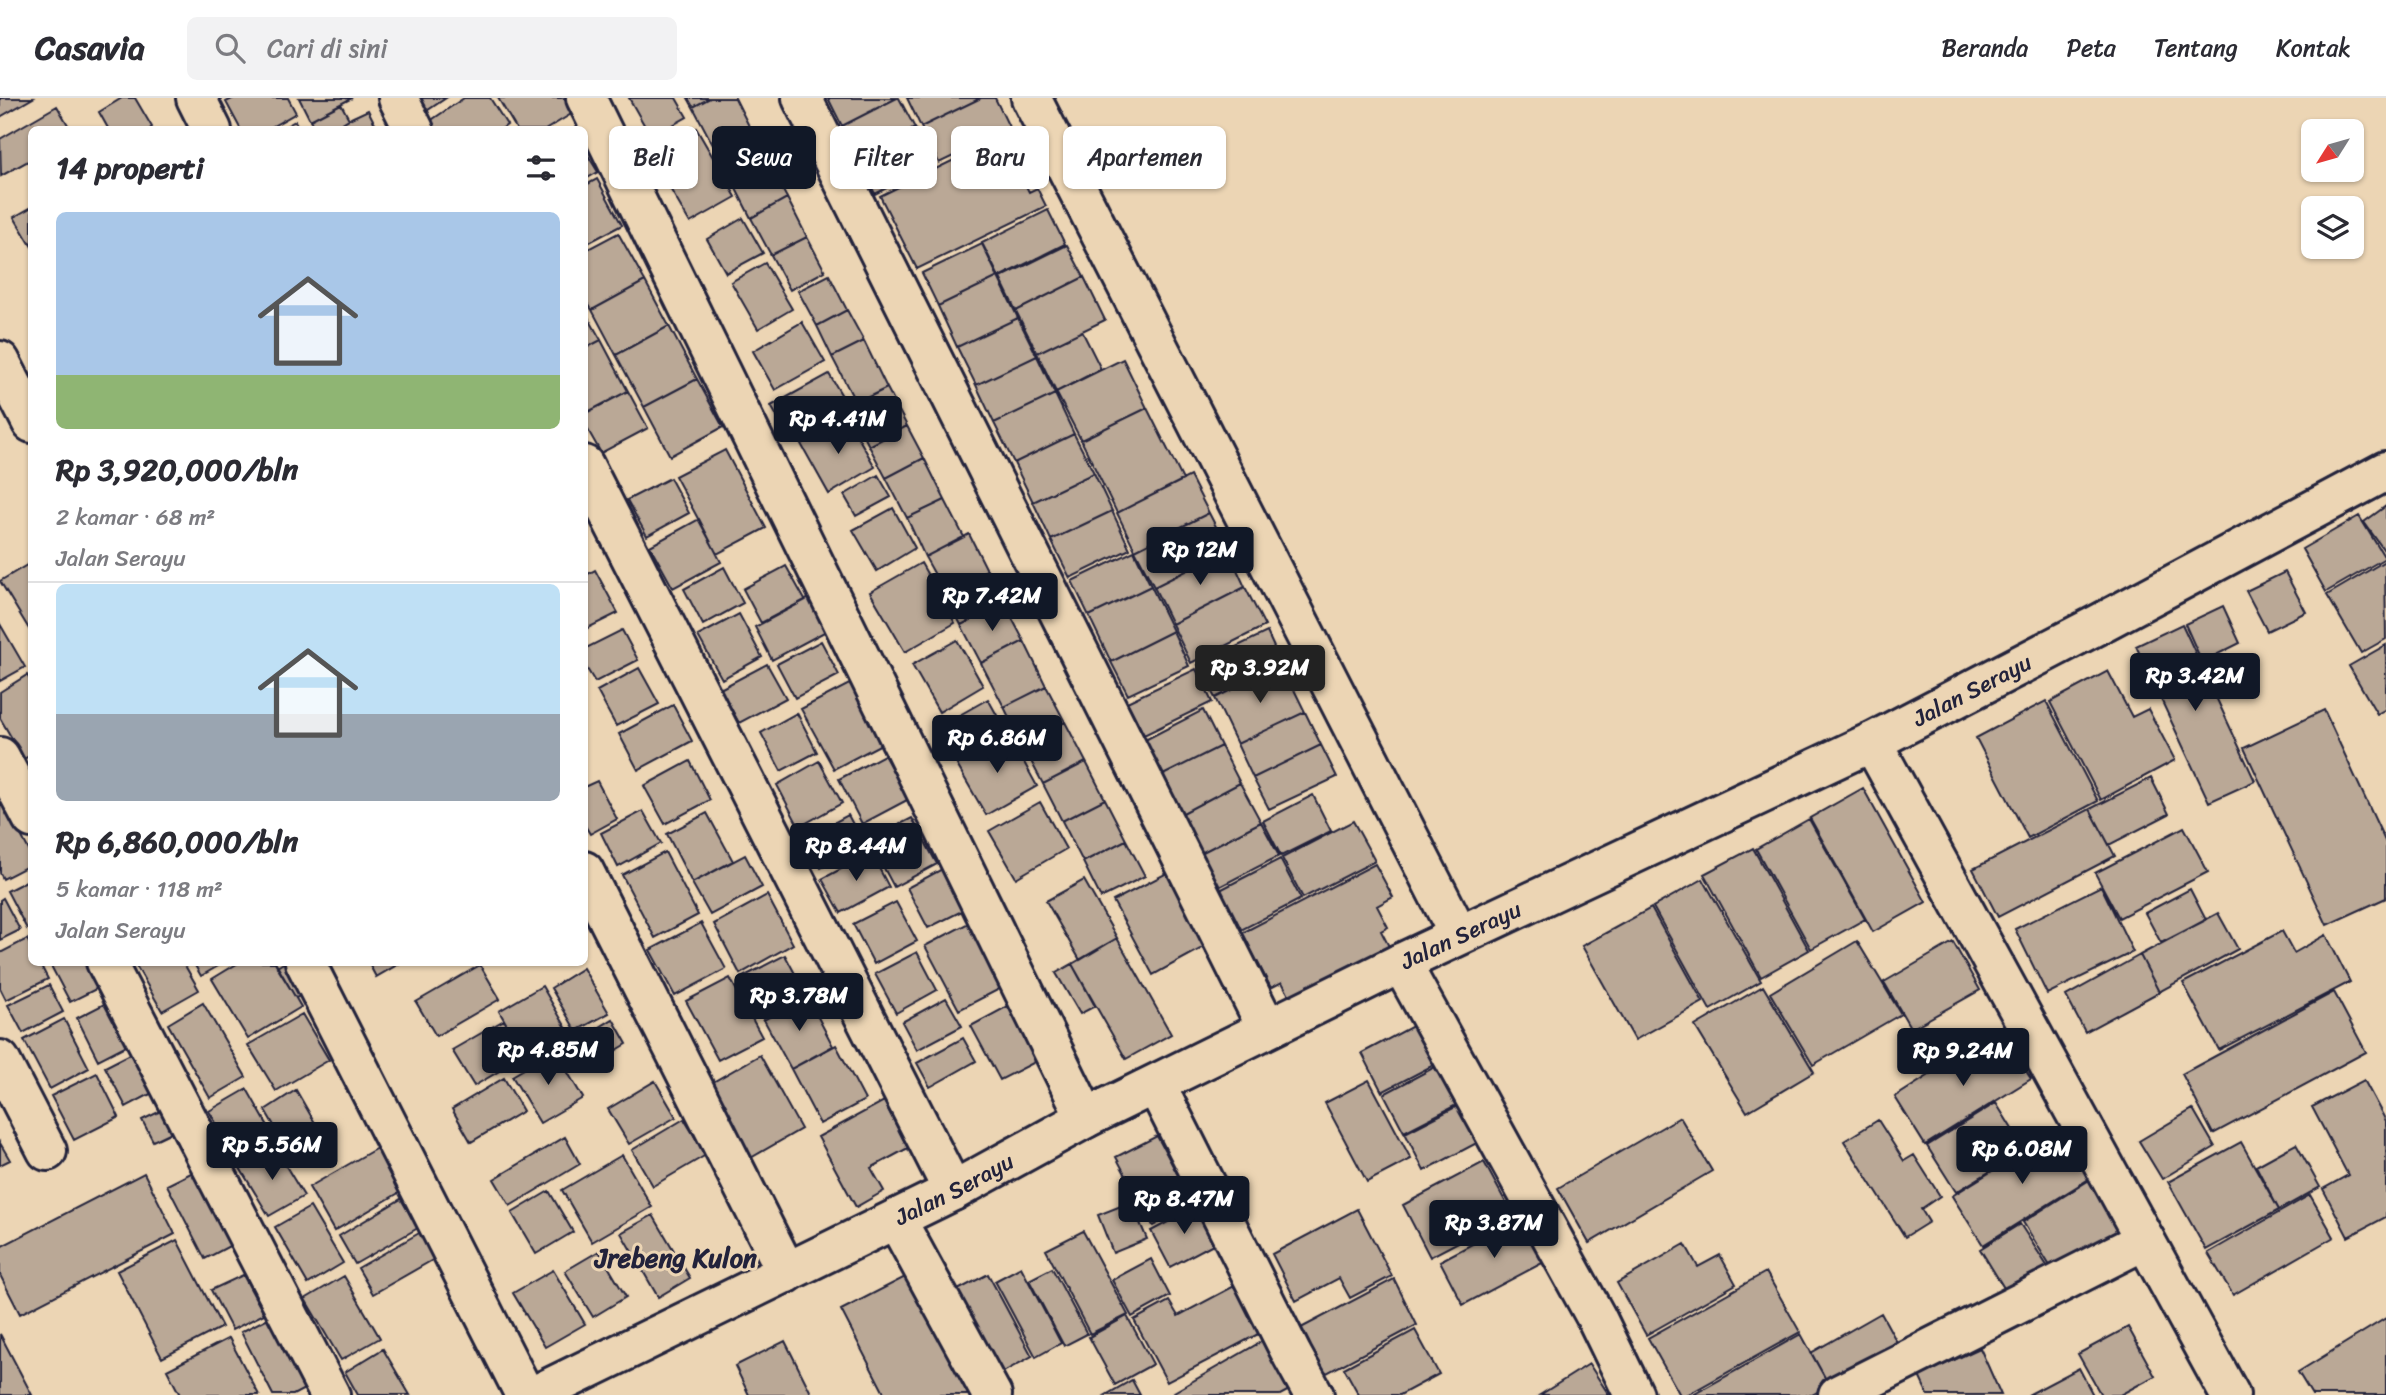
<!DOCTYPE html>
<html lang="id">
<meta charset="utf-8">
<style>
body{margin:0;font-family:Sriracha,sans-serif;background:#f2f2f3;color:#2b2b33;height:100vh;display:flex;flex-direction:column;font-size:26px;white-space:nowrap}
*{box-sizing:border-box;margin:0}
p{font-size:23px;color:#7c7c81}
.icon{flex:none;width:38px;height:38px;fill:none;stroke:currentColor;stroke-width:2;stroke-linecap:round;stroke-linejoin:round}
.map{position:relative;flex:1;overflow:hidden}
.panel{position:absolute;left:28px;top:28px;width:560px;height:840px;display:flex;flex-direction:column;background:#fff;border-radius:10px;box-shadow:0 2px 5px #0004}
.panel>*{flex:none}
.guide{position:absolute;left:609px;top:28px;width:665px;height:63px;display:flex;gap:14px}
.needle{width:46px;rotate:233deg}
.buttons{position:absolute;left:2301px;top:21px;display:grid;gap:14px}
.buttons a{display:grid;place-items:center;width:63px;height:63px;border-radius:10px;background:#fff;box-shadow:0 2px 5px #0004;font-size:35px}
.price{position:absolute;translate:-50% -60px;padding:0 16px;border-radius:7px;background:#111827;color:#fff;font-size:23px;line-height:46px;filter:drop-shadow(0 2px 4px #0008)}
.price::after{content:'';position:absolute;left:50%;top:42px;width:21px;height:16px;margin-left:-10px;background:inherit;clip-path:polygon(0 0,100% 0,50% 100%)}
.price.on{background:#222;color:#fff}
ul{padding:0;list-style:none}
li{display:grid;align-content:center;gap:14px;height:371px;padding:0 28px}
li+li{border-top:2px solid #e1e1e2}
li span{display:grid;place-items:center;height:217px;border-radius:10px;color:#555}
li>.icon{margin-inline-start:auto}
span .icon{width:126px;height:126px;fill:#fffc;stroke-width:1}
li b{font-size:30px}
h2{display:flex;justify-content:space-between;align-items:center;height:84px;padding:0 28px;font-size:30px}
.pill{padding:0 24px;border-radius:10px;background:#fff;box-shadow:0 2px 5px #0004;font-size:24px;line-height:63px}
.pill.on{background:#111827;color:#fff}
header{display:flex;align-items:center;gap:42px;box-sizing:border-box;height:98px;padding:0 35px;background:#fff;border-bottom:2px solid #e1e1e2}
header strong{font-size:33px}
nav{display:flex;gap:38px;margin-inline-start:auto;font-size:24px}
.search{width:490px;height:63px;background:#f2f2f3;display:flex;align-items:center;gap:18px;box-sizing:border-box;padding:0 24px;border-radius:10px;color:#7c7c81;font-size:26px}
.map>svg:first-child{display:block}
</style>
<header>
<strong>Casavia</strong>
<div class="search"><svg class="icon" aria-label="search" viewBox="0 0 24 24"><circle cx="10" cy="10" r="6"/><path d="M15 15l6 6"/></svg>Cari di sini</div>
<nav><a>Beranda</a><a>Peta</a><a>Tentang</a><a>Kontak</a></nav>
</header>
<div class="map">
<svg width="2386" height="1297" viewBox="0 0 2386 1297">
<rect width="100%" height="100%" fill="#ecd5b4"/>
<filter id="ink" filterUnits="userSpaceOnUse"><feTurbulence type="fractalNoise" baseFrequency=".0143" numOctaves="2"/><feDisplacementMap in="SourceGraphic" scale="14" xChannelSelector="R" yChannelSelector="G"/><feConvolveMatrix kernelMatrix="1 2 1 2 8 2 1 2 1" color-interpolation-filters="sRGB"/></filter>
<g filter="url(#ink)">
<!-- building -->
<path fill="#baa896" stroke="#22223b" stroke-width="2" d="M0,0H33L0,19Z
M122,0H135L152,29L149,32H109L99,14Z
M234,0H288L296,15L266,32H241L226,4Z
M299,0H352L310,22Z
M412,0H446L422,16Z
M464,0H490L507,27L500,32H435L430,23Z
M498,0H565L573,15L545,32H517Z
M629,0H676L687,19L651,39Z
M688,0H710L693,9Z
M710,0H735L749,28L713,47L693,9Z
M828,0H897L842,28Z
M897,0H899L915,30L858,60L842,28Z
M907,0H981L921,29Z
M981,0H995L1010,31L939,65L921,29Z
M341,6L349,21L331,32H316L310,22Z
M57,8L71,32H32V61L1,78L0,41Z
M368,12L378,32H331L349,21Z
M295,23L300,32H279Z
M749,28L768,64L732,83L713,47Z
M696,30L736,99L690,125L650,56Z
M915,30L933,67L875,96L858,60Z
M1001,39L1029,94L1037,90L1046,108L917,171L880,98Z
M584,51L598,74L584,82Z
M768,64L787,100L751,120L732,83Z
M597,81L622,127L584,147V88Z
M787,100L807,139L771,157L751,120Z
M32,109V149L14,119Z
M1048,112L1065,146L999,179L982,145Z
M743,120L763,155L726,175L707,141Z
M618,135L645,183L592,212L584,199V153Z
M807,139L825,173L790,192L771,157Z
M982,146L998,179L938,208L922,175Z
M1067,147L1084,179L1016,213L1000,180Z
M765,165L792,211L758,231L731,184Z
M829,177L847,212L817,228L798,193Z
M998,179L1018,220L957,249L938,208Z
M1084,179L1105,222L1037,255L1016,213Z
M645,183L669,228L616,257L592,212Z
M584,212L601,242L584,251Z
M847,212L864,243L832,259L817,228Z
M1018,220L1037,258L976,287L957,249Z
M802,224L825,264L775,292L753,253Z
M669,228L697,281L644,309L616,257Z
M1082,233L1101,271L1056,294L1037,255Z
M601,242L628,293L584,316V251Z
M864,243L887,290L856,305L832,259Z
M1037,258L1055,296L994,325L976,287Z
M1123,261L1147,310L1081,342L1056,294Z
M829,276L848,308L790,341L771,308Z
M697,281L723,329L670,358L644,309Z
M887,290L907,328L869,348L849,309Z
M628,293L648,330L601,355L584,325V316Z
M1055,296L1074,336L1014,365L994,325Z
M1147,310L1183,382L1117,415L1081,342Z
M847,320L875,369L829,396L801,346Z
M907,328L924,360L886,380L869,348Z
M1074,336L1094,375L1033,404L1014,365Z
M725,352L766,430L717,456L675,378Z
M924,360L945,402L907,420L886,380Z
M1094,375L1112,413L1051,442L1033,404Z
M878,377L891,399L856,418L844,397Z
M1190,378L1209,415L1135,452L1117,415Z
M670,380L689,415L647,438L627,402Z
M945,402L964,439L925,459L907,420Z
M2386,408V455L2364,424Z
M893,410L915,450L877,473L853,432Z
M1112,413L1130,451L1070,480L1051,442Z
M1209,415L1228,452L1154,489L1135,452Z
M2359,418L2385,460L2326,494L2302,451Z
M699,421L721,464L673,490L650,448Z
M969,436L987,472L944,493L925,459Z
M1228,452L1245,489L1172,526L1154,489Z
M1134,453L1151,488L1089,518L1072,483Z
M2385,463L2386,541L2361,555L2327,497Z
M32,464V536L0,483Z
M921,465L955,525L905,554L870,494Z
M786,468L805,502L761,525L743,491Z
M724,469L743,505L703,527L684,491Z
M595,472L618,515L584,532V478Z
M987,472L1004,505L961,527L944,493Z
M2285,474L2306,514L2267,533L2246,493Z
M1151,488L1173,533L1111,564L1089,518Z
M1245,489L1265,528L1191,565L1172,526Z
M813,498L830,531L772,562L755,529Z
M1004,505L1024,543L981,565L961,527Z
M2223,508L2240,545L2202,564L2185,526Z
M739,516L762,559L722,581L698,538Z
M0,526L25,569L0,583Z
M2182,526L2255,683L2209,704L2136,548Z
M622,532L638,562L595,584L584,566V551Z
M1173,533L1189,568L1128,597L1111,564Z
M1267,534L1282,567L1215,600L1198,567Z
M957,542L983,588L939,614L912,567Z
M821,543L839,577L795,600L777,566Z
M1024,543L1046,588L1004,609L981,565Z
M2386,547V611L2377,616L2349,568Z
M767,566L786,600L739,625L720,591Z
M1282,567L1305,614L1237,646L1215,600Z
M639,570L659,606L616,628L597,593Z
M1196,571L1212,604L1144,637L1127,604Z
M2108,573L2132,619L2148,611L2175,662L2101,702L2050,604Z
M27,577L32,585V656L24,661L0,620V594Z
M859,581L891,641L834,671L801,611Z
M1046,588L1065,624L1022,646L1004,609Z
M988,601L1003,628L949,658L933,632Z
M2046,603L2098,703L2028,740L1976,640Z
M673,607L692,643L638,672L619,636Z
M1203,612L1221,648L1161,678L1143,643Z
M2324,612L2386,745V800L2327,827L2244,650Z
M1305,614L1321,647L1253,680L1237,646Z
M797,615L817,654L781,673L761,635Z
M1065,624L1086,664L1043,686L1022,646Z
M1009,637L1037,688L986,717L957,667Z
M1321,647L1337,679L1269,711L1253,680Z
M1221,648L1240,685L1181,716L1161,678Z
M884,657L909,701L862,726L839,681Z
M690,663L710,702L665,726L644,688Z
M819,663L842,705L799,729L777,687Z
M1086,664L1105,701L1062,723L1043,686Z
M2151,680L2169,716L2109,747L2090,711Z
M597,683L617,721L590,736L584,726V689Z
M1240,685L1261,724L1201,755L1181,716Z
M1863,690L1926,804L1873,834L1810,720Z
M1313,697L1331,733L1281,758L1263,723Z
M1105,701L1126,742L1083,764L1062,723Z
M1040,704L1066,751L1016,780L989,733Z
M4,705L32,758V766L3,781L0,775V707Z
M2090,711L2115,758L1998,819L1973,771Z
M643,713L661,745L618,769L601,735Z
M707,715L733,763L692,785L667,736Z
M848,717L864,747L821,770L804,741Z
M912,720L937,766L894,789L869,742Z
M1809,721L1865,821L1811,851L1756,751Z
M1353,723L1375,763L1303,800L1282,760Z
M1261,724L1279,758L1219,789L1201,755Z
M2184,729L2208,774L2119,820L2095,775Z
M1126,742L1145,778L1101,800L1083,764Z
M1753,750L1809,852L1761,879L1704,776Z
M665,754L698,817L655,840L622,777Z
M871,755L889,789L841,815L822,781Z
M745,757L762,789L710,817L692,785Z
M1280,761L1301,801L1241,832L1220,792Z
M1375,766L1393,799L1377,808L1388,829L1381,833L1396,862L1297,913L1282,884L1271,890L1242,835Z
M944,770L966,811L928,830L907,790Z
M1167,775L1206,848L1153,877L1113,803Z
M32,780V828L27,831L7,793Z
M1703,781L1761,883L1710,912L1653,809Z
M1084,782L1117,840L1080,862L1046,803Z
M2101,788L2133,854L2047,896L2015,831Z
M2190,791L2206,822L2161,845L2145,815Z
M767,797L793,846L740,876L714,826Z
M3,800L20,832L0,842V802Z
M896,804L917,843L874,866L853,826Z
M1651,810L1703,904L1635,942L1582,848Z
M2218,815L2238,851L2159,894L2140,857Z
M976,821L1011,885L959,912L925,848Z
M701,825L726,871L675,898L650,852Z
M2282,833L2294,855L2326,837L2350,884L2219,952L2183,885Z
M1117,840L1171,936L1126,961L1072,866Z
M27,841L32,850V864H39L48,881L6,902L0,890V855Z
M1857,843L1901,916L1813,967L1770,895Z
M1953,844L1980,892L1911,931L1884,884Z
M917,854L937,892L896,915L875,876Z
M785,857L807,898L764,922L741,880Z
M2140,857L2159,894L2085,934L2066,898Z
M49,864H88L100,889L70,904Z
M134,864H183L199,892L162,913Z
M193,864H225L201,878Z
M240,864H275L301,909L248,941L212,881Z
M285,864H299L314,890L296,900L277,869Z
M368,864H402L376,879Z
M1072,866L1095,908L1080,916L1056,875Z
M480,867L500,901L436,938L416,904Z
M583,870L609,915L576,933L551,890Z
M730,880L762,939L718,962L686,903Z
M49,887L63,914L23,935L8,907Z
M542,888L568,933L525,958L499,913Z
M1763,888L1814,974L1747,1014L1695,928Z
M2334,894L2366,954L2213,1036L2182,976Z
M807,898L833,948L791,971L764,922Z
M946,900L962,928L917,952L902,924Z
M108,904L129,946L98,962L77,920Z
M203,905L246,979L210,1000L168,926Z
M1008,908L1037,963L1000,982L971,928Z
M302,916L329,962L276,993L248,947Z
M64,921L89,970L50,991L24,942Z
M613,921L627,946L588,969L574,945Z
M1426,921L1447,960L1382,994L1362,955Z
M504,922L525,958L474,988L452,952Z
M2000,932L2031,981L1925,1047L1895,999Z
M963,940L976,963L930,989L917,965Z
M836,947L865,1002L820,1026L791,971Z
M138,952L158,992L126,1009L105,969Z
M555,953L583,1000L540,1025L512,978Z
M760,957L801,1031L749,1061L708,987Z
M1448,962L1468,1001L1404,1034L1384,996Z
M97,975L119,1019L74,1042L51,998Z
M504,980L523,1013L471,1044L452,1011Z
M1369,982L1411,1061L1367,1084L1325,1005Z
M2364,982L2386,1023V1119L2348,1139L2323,1091L2348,1077L2312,1009Z
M655,983L676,1019L629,1046L608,1011Z
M247,991L272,1035L235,1058L209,1013Z
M296,992L329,1049L297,1067L265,1012Z
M1469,1002L1488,1039L1424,1073L1405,1035Z
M884,1003L908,1050L871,1070L884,1093L856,1109L818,1039Z
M1996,1005L2025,1052L1956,1094L1927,1048Z
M171,1008L182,1029L153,1043L142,1022Z
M2193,1011L2215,1049L2162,1081L2139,1043Z
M1680,1019L1712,1073L1589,1145L1558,1090Z
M684,1021L706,1057L653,1088L632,1052Z
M1878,1022L1904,1063L1914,1057L1940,1098L1921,1111L1929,1124L1905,1139L1844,1043Z
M2061,1030L2092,1079L1983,1147L1952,1098Z
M1157,1038L1194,1107L1153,1128L1116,1059Z
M565,1039L580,1066L510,1108L494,1081Z
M2241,1044L2279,1112L2206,1152L2168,1084Z
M0,1045L10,1062L0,1067Z
M2296,1046L2320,1089L2279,1112L2256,1068Z
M275,1050L304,1098L269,1118L240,1070Z
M377,1050L402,1093L334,1133L309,1089Z
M622,1057L652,1109L592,1144L562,1092Z
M1484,1064L1512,1116L1430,1159L1403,1107Z
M199,1071L237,1144L205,1161L167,1087Z
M144,1075L175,1136L20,1216L0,1177V1149Z
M2091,1081L2124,1133L2055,1176L2023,1124Z
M549,1093L573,1134L536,1156L512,1115Z
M2310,1097L2334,1139L2233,1197L2208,1155Z
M401,1101L418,1130L355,1166L339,1138Z
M1131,1104L1147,1141L1113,1155L1098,1117Z
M1198,1108L1217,1144L1170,1169L1151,1133Z
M310,1109L343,1165L308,1186L275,1129Z
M1357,1111L1392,1178L1350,1200L1339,1180L1296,1203L1272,1156Z
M653,1117L690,1180L658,1199L621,1135Z
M1525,1118L1548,1162L1463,1207L1440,1163Z
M2020,1126L2053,1177L2012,1203L1980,1151Z
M1083,1133L1128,1217L1090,1236L1046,1152Z
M421,1134L436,1160L373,1196L358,1170Z
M177,1142L222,1229L162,1260L117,1173Z
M1685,1146L1698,1169L1720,1157L1736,1186L1646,1237L1617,1185Z
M599,1153L626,1199L593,1219L565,1173Z
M1151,1161L1170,1198L1132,1219L1112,1182Z
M1021,1169L1061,1245L1036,1259L995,1183Z
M1052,1170L1087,1236L1064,1248L1029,1182Z
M553,1172L585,1226L545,1249L513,1195Z
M1766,1174L1800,1234L1687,1297H1680L1648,1240Z
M988,1176L1032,1258L998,1277L954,1194Z
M243,1177L264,1216L232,1232L211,1192Z
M909,1177L972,1297H885L841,1212Z
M344,1178L380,1240L341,1262L305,1201Z
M1394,1181L1417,1227L1325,1276L1301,1230Z
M1238,1186L1264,1233L1167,1284L1134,1222L1169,1203L1178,1218Z
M1881,1215L1899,1248L1829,1287L1811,1255Z
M274,1217L310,1288L293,1297H273L241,1234Z
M1127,1218L1153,1266L1115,1287L1089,1239Z
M2386,1220V1297H2312L2298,1274Z
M2128,1229L2155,1278L2120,1297H2101L2078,1256Z
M1415,1232L1439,1276L1400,1297H1359L1344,1270Z
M0,1236L32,1297H0Z
M1801,1236L1829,1287L1812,1297H1693Z
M229,1240L259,1297H180L167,1272Z
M1266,1241L1293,1290L1280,1297H1176L1174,1294Z
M785,1243L812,1297H749L735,1268Z
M1980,1250L2001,1297H1928L1919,1278Z
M383,1251L410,1297H358L345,1274Z
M1589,1266L1609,1297H1540Z
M2079,1270L2093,1297H2028Z
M1132,1282L1140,1297H1106Z"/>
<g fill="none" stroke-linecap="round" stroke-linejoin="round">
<!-- minor casing -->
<g stroke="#22223b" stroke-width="44">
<g id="minor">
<path d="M196,0L212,32"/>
<path d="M398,0L414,32"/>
<path d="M586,0L1086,1020"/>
<path d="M802,0L1267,930"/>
<path d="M1031,0L1459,837"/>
<path d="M0,263L32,325"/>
<path d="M584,367L953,1093"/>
<path d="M1872,644L2230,1297"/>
<path d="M0,659L32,720"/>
<path d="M584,773L787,1175"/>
<path d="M106,864L330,1297"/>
<path d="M305,864L525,1297"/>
<path d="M1401,865L1597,1221L1634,1297"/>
<path d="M0,962L47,1053"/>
<path d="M1156,987L1292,1257L1314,1297"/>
<path d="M896,1121L992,1297"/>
<path id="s1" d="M535,1297L953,1093L1086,1020L1401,865L1872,644L2097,527L2386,373"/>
<path d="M1838,1297L2145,1142"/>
</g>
</g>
<!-- minor -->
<use href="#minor" stroke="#ecd5b4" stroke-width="38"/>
</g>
</g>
<g text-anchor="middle" stroke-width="6" stroke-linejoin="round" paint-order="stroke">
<!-- street labels -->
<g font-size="23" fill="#22223b" stroke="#ecd5b4">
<text dy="8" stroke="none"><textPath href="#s1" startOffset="1601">Jalan Serayu</textPath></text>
<text dy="8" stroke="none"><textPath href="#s1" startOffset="1034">Jalan Serayu</textPath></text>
<text dy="8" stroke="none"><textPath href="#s1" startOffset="467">Jalan Serayu</textPath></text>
</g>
<!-- quarter labels -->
<g font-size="26" font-weight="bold" fill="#22223b" stroke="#ecd5b4">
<text x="676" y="1169">Jrebeng Kulon</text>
</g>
</g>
</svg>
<div class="buttons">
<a><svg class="needle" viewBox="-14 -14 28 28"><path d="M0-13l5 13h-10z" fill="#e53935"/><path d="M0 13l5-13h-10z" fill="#7c7c81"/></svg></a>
<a><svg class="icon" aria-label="layers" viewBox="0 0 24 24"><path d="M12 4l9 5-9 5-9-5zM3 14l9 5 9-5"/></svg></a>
</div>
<b class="price" style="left:838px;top:358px">Rp 4.41M</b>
<b class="price" style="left:1200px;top:489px">Rp 12M</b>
<b class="price" style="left:992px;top:535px">Rp 7.42M</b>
<b class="price on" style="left:1260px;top:607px">Rp 3.92M</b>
<b class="price" style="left:2195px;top:615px">Rp 3.42M</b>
<b class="price" style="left:997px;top:677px">Rp 6.86M</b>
<b class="price" style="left:856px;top:785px">Rp 8.44M</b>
<b class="price" style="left:799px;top:935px">Rp 3.78M</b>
<b class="price" style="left:548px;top:989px">Rp 4.85M</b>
<b class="price" style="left:1963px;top:990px">Rp 9.24M</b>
<b class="price" style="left:272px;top:1084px">Rp 5.56M</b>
<b class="price" style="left:2022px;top:1088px">Rp 6.08M</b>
<b class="price" style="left:1184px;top:1138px">Rp 8.47M</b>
<b class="price" style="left:1494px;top:1162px">Rp 3.87M</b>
<div class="guide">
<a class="pill">Beli</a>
<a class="pill on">Sewa</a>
<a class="pill">Filter</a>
<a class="pill">Baru</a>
<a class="pill">Apartemen</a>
</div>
<section class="panel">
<h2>14 properti<svg class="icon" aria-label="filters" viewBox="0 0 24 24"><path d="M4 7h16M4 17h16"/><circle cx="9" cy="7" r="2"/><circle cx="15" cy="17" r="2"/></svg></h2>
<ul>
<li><span style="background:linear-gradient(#a9c7e8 75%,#8fb573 0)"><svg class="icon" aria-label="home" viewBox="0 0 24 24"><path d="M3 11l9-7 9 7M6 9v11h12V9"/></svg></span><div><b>Rp 3,920,000/bln</b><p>2 kamar · 68 m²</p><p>Jalan Serayu</p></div></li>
<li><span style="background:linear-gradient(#bfe0f5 60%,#9aa5b1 0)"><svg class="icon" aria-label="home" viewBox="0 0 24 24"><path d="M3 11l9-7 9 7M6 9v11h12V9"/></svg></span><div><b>Rp 6,860,000/bln</b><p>5 kamar · 118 m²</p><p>Jalan Serayu</p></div></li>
</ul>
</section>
</div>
